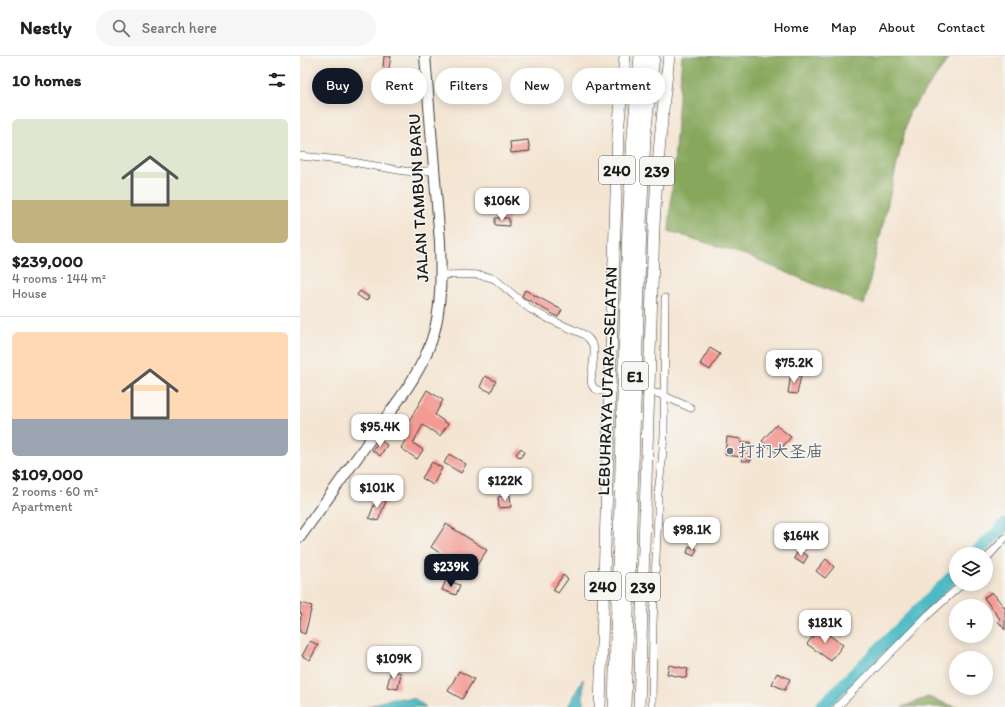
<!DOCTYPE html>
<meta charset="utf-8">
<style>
body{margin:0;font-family:Itim,"LXGW WenKai TC",sans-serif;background:#f6f6f6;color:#202124;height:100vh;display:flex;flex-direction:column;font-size:15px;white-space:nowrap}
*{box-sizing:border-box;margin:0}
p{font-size:13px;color:#757577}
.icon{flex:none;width:22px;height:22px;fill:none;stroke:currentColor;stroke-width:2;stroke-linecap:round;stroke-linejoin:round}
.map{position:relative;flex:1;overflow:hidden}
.sheet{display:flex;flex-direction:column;background:#fff;width:300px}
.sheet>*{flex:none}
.banner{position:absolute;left:12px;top:12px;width:380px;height:36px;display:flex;gap:8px}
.buttons{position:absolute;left:649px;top:491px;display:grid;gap:8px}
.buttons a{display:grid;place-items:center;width:44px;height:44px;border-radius:50%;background:#fff;box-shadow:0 2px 10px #0003;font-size:20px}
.price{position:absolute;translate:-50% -34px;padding:0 9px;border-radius:8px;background:#fff;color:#222;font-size:13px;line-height:26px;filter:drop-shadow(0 1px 2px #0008)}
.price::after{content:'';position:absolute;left:50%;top:24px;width:12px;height:9px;margin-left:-6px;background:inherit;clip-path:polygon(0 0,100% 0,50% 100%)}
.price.selected{background:#111827;color:#fff}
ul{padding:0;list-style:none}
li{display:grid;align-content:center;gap:8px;height:212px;padding:0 12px}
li+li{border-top:1px solid #e0e0e0}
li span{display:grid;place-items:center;height:124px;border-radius:6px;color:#555}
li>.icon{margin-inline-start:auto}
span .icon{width:72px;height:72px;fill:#fffc;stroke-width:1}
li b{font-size:17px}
h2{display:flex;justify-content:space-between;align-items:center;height:48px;padding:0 12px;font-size:17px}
.chip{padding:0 14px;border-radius:18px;background:#fff;box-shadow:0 2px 10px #0003;font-size:14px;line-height:36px}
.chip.selected{background:#111827;color:#fff}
header{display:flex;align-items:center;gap:24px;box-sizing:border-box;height:56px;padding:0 20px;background:#fff;border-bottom:1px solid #e0e0e0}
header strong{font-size:19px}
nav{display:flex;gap:22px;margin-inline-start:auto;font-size:14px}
.search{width:280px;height:36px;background:#f6f6f6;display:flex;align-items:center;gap:10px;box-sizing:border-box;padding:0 14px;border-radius:22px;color:#757577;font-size:15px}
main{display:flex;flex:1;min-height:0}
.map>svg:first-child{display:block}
</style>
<header>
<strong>Nestly</strong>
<div class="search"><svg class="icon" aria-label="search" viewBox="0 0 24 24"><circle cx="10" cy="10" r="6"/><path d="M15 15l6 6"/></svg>Search here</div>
<nav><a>Home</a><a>Map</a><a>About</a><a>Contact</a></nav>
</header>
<main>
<section class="sheet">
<h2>10 homes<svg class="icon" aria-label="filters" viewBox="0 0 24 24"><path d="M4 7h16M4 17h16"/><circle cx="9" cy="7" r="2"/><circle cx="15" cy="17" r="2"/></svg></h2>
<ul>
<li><span style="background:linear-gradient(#dfe7d0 65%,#c2b280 0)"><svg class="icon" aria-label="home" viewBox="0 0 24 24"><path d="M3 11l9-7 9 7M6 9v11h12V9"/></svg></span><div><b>$239,000</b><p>4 rooms · 144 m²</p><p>House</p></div></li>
<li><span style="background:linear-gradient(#ffd9b3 70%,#9aa5b1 0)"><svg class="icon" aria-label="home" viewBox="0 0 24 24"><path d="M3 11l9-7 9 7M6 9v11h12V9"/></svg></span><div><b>$109,000</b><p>2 rooms · 60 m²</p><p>Apartment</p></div></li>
</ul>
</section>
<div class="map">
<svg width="705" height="651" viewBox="0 0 705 651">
<rect width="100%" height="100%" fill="#f6f6f2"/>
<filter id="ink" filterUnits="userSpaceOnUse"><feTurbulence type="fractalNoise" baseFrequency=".025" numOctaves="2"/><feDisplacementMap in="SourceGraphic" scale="8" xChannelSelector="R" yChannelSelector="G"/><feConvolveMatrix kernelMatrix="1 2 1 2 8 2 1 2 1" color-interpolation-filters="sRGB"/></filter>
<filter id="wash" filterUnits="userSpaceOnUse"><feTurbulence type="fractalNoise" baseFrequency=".012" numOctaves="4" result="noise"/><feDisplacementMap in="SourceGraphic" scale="16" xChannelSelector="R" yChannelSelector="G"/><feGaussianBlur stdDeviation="0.9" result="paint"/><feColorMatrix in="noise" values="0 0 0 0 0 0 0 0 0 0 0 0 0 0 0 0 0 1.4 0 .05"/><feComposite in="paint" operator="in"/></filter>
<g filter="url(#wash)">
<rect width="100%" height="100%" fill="#f4e5d3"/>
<!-- forest -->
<path fill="#87a75b" stroke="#52623c" d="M382,0H651L609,57L564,249L445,199L369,175Z
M628,641L656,651H602Z"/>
<!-- water -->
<path fill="#4cbac4" stroke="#346b70" d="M283,623V651H268Z
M93,642L115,643L126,651H67Z"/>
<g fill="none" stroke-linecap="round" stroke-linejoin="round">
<!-- river -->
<path stroke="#4cbac4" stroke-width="13" d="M675,498L705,469
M521,651L656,517"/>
</g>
<g id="blocks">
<!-- building -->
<path fill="#f39a93" d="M84,0H91L89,12L83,11Z
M228,84L230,95L211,97L210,86Z
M195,162H209V170L195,169Z
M225,234L262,254L258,261L225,242L222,240Z
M60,235L69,241L66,245L57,239Z
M410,292L420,298L410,314L400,308Z
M491,318L501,320L497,338L488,337Z
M185,320L196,325L191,336L180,331Z
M127,334L143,344L135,359L148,368L140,380L123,369L113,387L123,394L117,403L101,392L105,385L88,373L94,363L106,370Z
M476,369L491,381L477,397L462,385Z
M427,381L441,383V387L450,386L451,405H442V401L425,399Z
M80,384L87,389L80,400L72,394Z
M221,392L225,396L220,402L216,398Z
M149,398L166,408L161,417L144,407Z
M132,406L142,412L133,429L122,422Z
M210,439L211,451L199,452L198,441Z
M77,441L86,445L78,465L69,462Z
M146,468L187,494L171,518L131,491Z
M389,490L397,493L394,500L387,497Z
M499,494L508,500L503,508L494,502Z
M526,503L534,511L525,522L516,515Z
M263,519L268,523L258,537L253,534Z
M146,524L160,529L156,539L142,534Z
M692,536L705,552V574L698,565L700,563L684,542Z
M0,547L12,550L5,578L0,576V564L2,558L0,557Z
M519,572L543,589L531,605L507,588Z
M10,585L18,589L10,604L2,600Z
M369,609L388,613L386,622L367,618Z
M91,615L101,617L98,633L87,631Z
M159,615L174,623L162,643L148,635Z
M477,617L490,623L485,634L472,628Z"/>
</g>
</g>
<g filter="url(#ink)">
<use href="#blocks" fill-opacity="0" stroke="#3c3a37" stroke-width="1"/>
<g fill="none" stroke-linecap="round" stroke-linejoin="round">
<!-- street-tunnel -->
<path stroke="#c9bdae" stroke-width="7" stroke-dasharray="7 3.5" stroke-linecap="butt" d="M307,336L353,337"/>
<!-- street casing -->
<g stroke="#3c3a37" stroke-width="8">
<path id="street" d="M0,100L41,104L104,115L116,116L135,114
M140,219C157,219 182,216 196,224L230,253L249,263L283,278L288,282L291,286L294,292V299L291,325C292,332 295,334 303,335
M355,337L360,338L391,352
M686,503L705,482
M352,651L353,568L358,457V437L362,405L364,379L365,242
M537,651L629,558L662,528"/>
</g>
<!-- secondary casing -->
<g stroke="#3c3a37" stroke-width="12">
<path id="secondary" d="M0,481C26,445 51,410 77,374C97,346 121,317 132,283C142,254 141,217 140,186L125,0"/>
</g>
<!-- primary casing -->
<g stroke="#3c3a37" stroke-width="12">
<path id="primary" d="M300,651L317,108L318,77L325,0
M339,651L354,170C357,113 362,56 369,0"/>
</g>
<!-- highway casing -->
<g stroke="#3c3a37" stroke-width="14">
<path id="highway" d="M315,651L329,168L334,79L341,0
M324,651L340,169L344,80L353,0"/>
</g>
<!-- street -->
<use href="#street" stroke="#fff" stroke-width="7"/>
<!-- secondary -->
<use href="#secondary" stroke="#fff" stroke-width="10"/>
<!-- primary -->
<use href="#primary" stroke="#fff" stroke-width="11"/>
<!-- highway -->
<use href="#highway" stroke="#fff" stroke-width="13"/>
</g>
</g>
<!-- markers -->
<circle fill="#6b7280" stroke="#f6f6f2" stroke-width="1.5" cx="430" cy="395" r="4"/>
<g text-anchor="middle" stroke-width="3" stroke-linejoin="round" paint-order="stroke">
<!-- shield labels -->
<g fill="#f6f6f2" stroke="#5d5d5c" stroke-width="1">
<rect x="299" y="100" width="36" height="28" rx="3"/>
<rect x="340" y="101" width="34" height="28" rx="3"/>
<rect x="322" y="306" width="26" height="28" rx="3"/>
<rect x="285" y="516" width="36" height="28" rx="3"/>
<rect x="326" y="517" width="34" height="28" rx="3"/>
</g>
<g font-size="16" font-weight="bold" fill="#1c1c1c">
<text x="317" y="120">240</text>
<text x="357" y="121">239</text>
<text x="335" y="326">E1</text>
<text x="303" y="536">240</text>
<text x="343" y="537">239</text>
</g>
<!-- street labels -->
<g font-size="17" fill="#1c1c1c" stroke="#f6f6f2">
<text transform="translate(118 142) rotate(-93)" y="6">JALAN TAMBUN BARU</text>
<text transform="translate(307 325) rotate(-88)" y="6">LEBUHRAYA UTARA–SELATAN</text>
</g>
<!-- worship labels -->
<g font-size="17" fill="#5b616d" stroke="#f6f6f2" text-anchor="start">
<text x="438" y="401">打扪大圣庙</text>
</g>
</g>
</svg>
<div class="buttons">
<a><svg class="icon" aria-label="layers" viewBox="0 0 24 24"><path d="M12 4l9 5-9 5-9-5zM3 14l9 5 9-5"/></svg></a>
<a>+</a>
<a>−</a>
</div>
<b class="price" style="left:202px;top:166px">$106K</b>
<b class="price" style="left:494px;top:328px">$75.2K</b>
<b class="price" style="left:80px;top:392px">$95.4K</b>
<b class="price" style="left:205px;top:446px">$122K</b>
<b class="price" style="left:77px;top:453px">$101K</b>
<b class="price" style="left:392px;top:495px">$98.1K</b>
<b class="price" style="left:501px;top:501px">$164K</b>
<b class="price selected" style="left:151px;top:532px">$239K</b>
<b class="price" style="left:525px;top:588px">$181K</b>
<b class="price" style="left:94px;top:624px">$109K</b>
<div class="banner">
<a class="chip selected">Buy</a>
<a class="chip">Rent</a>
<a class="chip">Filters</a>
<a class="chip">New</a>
<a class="chip">Apartment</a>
</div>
</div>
</main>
